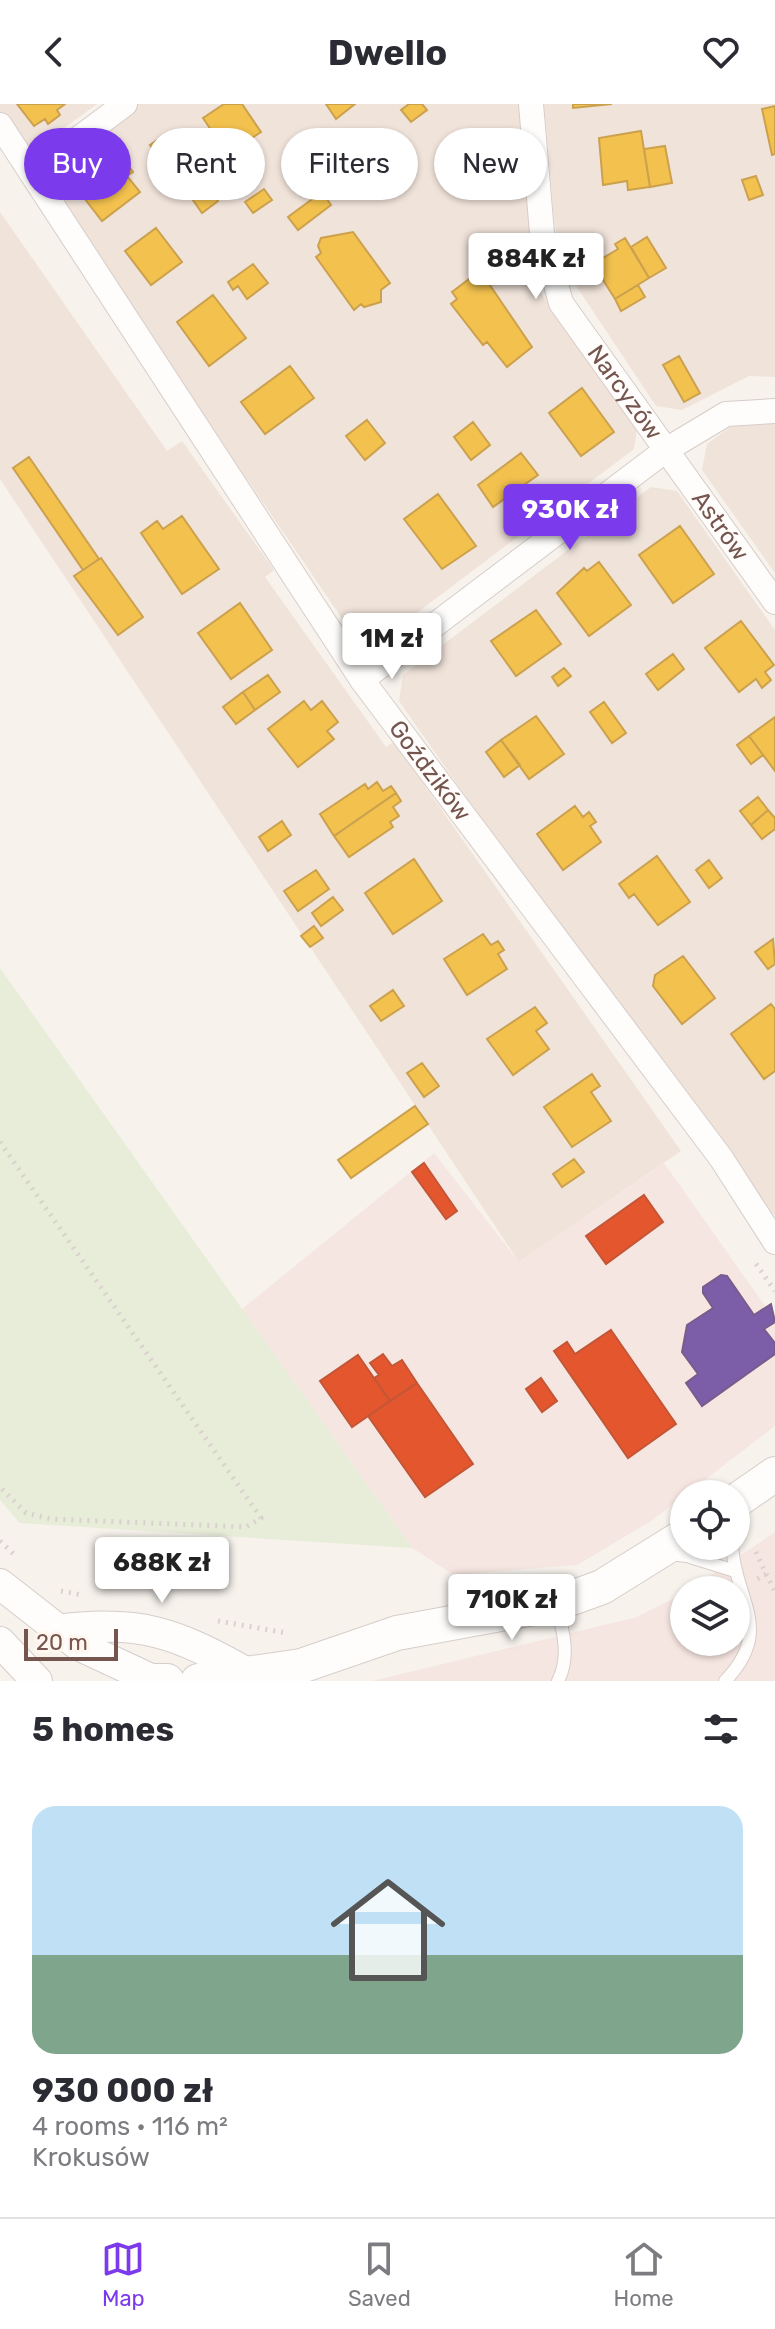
<!DOCTYPE html>
<meta charset="utf-8">
<style>
body{margin:0;font-family:Rubik,sans-serif;background:#f2f2f3;color:#2b2b33;height:100vh;display:flex;flex-direction:column;font-size:30px;white-space:nowrap}
*{box-sizing:border-box;margin:0}
p{font-size:26px;color:#7c7c81}
.icon{flex:none;width:44px;height:44px;fill:none;stroke:currentColor;stroke-width:2;stroke-linecap:round;stroke-linejoin:round}
.map{position:relative;height:1577px;overflow:hidden}
.drawer{display:flex;flex-direction:column;background:#fff;flex:1}
.drawer>*{flex:none}
.banner{position:absolute;left:24px;top:24px;width:728px;height:72px;display:flex;gap:16px}
.fabs{position:absolute;left:670px;top:1376px;display:grid;gap:16px}
.fabs a{display:grid;place-items:center;width:80px;height:80px;border-radius:50%;background:#fff;box-shadow:0 2px 6px #0004;font-size:40px}
.scale{position:absolute;left:24px;bottom:20px;width:94px;box-sizing:border-box;padding-left:8px;border:4px solid #75554d;border-top:0;font-size:22px;line-height:28px;white-space:nowrap;color:#75554d;-webkit-text-stroke:6px #fef6ef;paint-order:stroke}
.price{position:absolute;translate:-50% -68px;padding:0 18px;border-radius:8px;background:#fff;color:#222;font-size:26px;line-height:52px;filter:drop-shadow(0 2px 4px #0008)}
.price::after{content:'';position:absolute;left:50%;top:48px;width:24px;height:18px;margin-left:-12px;background:inherit;clip-path:polygon(0 0,100% 0,50% 100%)}
.price.on{background:#7c3aed;color:#fff}
ul{padding:0;list-style:none}
li{display:grid;align-content:center;gap:16px;height:424px;padding:0 32px}
li span{display:grid;place-items:center;height:248px;border-radius:24px;color:#555}
li>.icon{margin-inline-start:auto}
span .icon{width:144px;height:144px;fill:#fffc;stroke-width:1}
li b{font-size:34px}
h2{display:flex;justify-content:space-between;align-items:center;height:96px;padding:0 32px;font-size:34px}
.chip{padding:0 28px;border-radius:36px;background:#fff;box-shadow:0 2px 6px #0004;font-size:28px;line-height:72px}
.chip.on{background:#7c3aed;color:#fff}
header{display:flex;justify-content:space-between;align-items:center;height:104px;padding:0 32px;background:#fff;font-size:36px;font-weight:700}
.dock{display:flex;justify-content:space-around;align-items:center;height:112px;border-top:2px solid #e1e1e2;background:#fff;font-size:22px;color:#7c7c81}
.dock a{display:grid;justify-items:center;gap:4px}
.dock .on{color:#7c3aed}
.map>svg:first-child{display:block}
</style>
<header><svg class="icon" aria-label="back" viewBox="0 0 24 24"><path d="M15 5l-7 7 7 7"/></svg>Dwello<svg class="icon" aria-label="heart" viewBox="0 0 24 24"><path d="M12 20l-8-8c-3-5 5-10 8-4 3-6 11-1 8 4z"/></svg></header>
<div class="map">
<svg width="775" height="1577" viewBox="0 0 775 1577">
<rect width="100%" height="100%" fill="#f7f2ec"/>
<!-- residential -->
<path fill="#f0e3da" d="M0,0H97L31,48L0,28Z
M137,0H522L538,156L531,175L637,325L634,345L365,548L251,381L137,223L45,67Z
M544,0H775V273L749,272L682,306L656,302L563,162L554,116Z
M0,108L167,347L182,337L274,466L265,473L386,643L394,638L681,1047L519,1158L0,375Z
M744,313L775,315V469L702,366L707,340Z
M651,383L677,387L775,526V1111L755,1106L399,597L403,571Z"/>
<!-- commercial -->
<path fill="#f6e6e1" d="M434,1049L519,1158L664,1059L775,1216V1322L651,1417L577,1461L454,1471L412,1444L242,1205Z
M775,1428V1577H372L637,1513L684,1489V1538H736V1486H689Z"/>
<!-- green -->
<path fill="#e7edd8" d="M0,864L412,1444L20,1419L0,1396Z"/>
<!-- homes -->
<path fill="#f2c14e" stroke="#cca14e" stroke-width="2" d="M17,0H65L57,6L60,11L48,20L45,15L34,22Z
M224,0H242L261,28L222,54L206,29L211,26L203,14Z
M326,0H355L336,15Z
M409,0H422L427,6L411,18L401,6Z
M573,0H612L573,4Z
M775,2V50L772,51L762,5Z
M641,27L650,83L628,86L627,77L603,81L599,34Z
M166,30L191,64L176,75L150,41Z
M665,42L672,79L650,83L644,45Z
M112,52L123,65L128,61L133,68L127,72L140,88L102,117L74,81Z
M756,72L763,91L749,96L742,76Z
M203,77L218,97L202,109L188,89Z
M264,85L272,96L253,109L245,98Z
M322,88L331,101L298,126L288,113Z
M156,124L182,158L151,181L125,147Z
M353,128L390,179L381,186V198L364,203L361,200L354,206L316,153L321,149L318,142L321,134Z
M647,133L666,164L649,174L631,143Z
M625,134L649,174L615,195L593,160L618,145L615,140Z
M253,160L268,179L247,195L238,182L233,186L228,178Z
M473,172L478,179L485,174L532,243L507,263L487,238L483,241L451,200L457,195L452,188Z
M638,181L645,193L621,207L615,195Z
M213,191L246,234L209,262L177,218Z
M679,252L700,289L684,298L663,261Z
M290,262L314,294L265,330L241,298Z
M582,284L614,328L581,352L549,309Z
M367,316L385,339L365,356L346,332Z
M473,318L490,341L471,356L454,333Z
M521,349L538,371L493,403L478,381Z
M29,353L99,455L83,466L13,364Z
M438,390L476,442L442,465L404,415Z
M182,412L219,465L182,490L141,429L157,417L163,425Z
M680,422L714,470L673,499L639,451Z
M101,454L143,513L118,531L74,472Z
M599,458L631,501L589,532L557,489L584,464L587,467Z
M240,499L272,546L231,575L198,529Z
M536,506L561,540L516,572L491,537Z
M741,517L774,561L765,568L771,576L762,584L756,575L739,588L705,544Z
M673,550L684,565L658,586L646,570Z
M564,564L571,572L558,582L552,573Z
M268,571L280,588L255,606L243,588Z
M243,588L255,606L236,620L223,603Z
M304,597L311,606L322,597L338,618L327,627L334,635L298,663L268,625Z
M604,598L626,629L612,639L590,608Z
M536,612L564,650L529,675L501,636Z
M775,613V667L749,632Z
M749,632L763,651L751,660L737,641Z
M501,636L520,661L504,673L486,648Z
M377,678L383,687L391,682L396,689L334,732L320,710L365,680L368,685Z
M396,689L401,697L393,703L399,712L390,718L393,723L349,753L334,732Z
M758,693L768,706L751,721L740,707Z
M575,702L583,713L589,708L596,718L590,722L601,738L563,766L537,730Z
M768,706L775,714V725L762,735L751,721Z
M282,717L291,731L268,747L259,733Z
M657,752L690,798L658,821L634,790L629,794L619,780Z
M414,755L442,797L393,830L365,789Z
M709,756L722,774L709,784L696,766Z
M316,766L329,785L298,807L284,787Z
M333,793L343,806L321,822L312,809Z
M314,822L323,834L310,843L301,832Z
M483,830L491,841L498,837L504,846L498,850L507,865L467,891L444,855Z
M773,835L775,860L768,865L755,848Z
M683,852L715,894L682,920L653,882L655,871Z
M393,886L404,902L381,917L370,902Z
M771,900L775,905V967L764,975L731,930Z
M535,903L547,919L536,927L549,945L513,971L487,935Z
M422,959L439,982L424,993L407,969Z
M592,970L600,982L591,988L611,1017L572,1043L544,1003Z
M415,1002L428,1020L351,1074L338,1056Z
M574,1055L584,1068L562,1083L553,1070Z"/>
<!-- shops -->
<path fill="#e4572e" stroke="#c35637" stroke-width="2" d="M424,1059L457,1107L446,1115L412,1068Z
M644,1091L663,1118L606,1160L586,1132Z
M611,1226L676,1320L628,1354L554,1247L567,1238L575,1250Z
M383,1250L392,1262L402,1256L417,1279L390,1297L374,1274L379,1271L370,1259Z
M358,1251L390,1297L352,1323L320,1277Z
M541,1274L557,1297L542,1308L526,1285Z
M417,1279L473,1360L425,1393L368,1312Z"/>
<!-- offices -->
<path fill="#7b5ea7" stroke="#795b8c" stroke-width="2" d="M721,1171L727,1172L754,1211L771,1200L775,1218L764,1225L775,1239V1250L702,1302L686,1279L698,1270L682,1248L687,1221L713,1204L703,1189V1183Z"/>
<g fill="none" stroke-linecap="round" stroke-linejoin="round">
<!-- service casing -->
<g stroke="#d6cdc9" stroke-width="14">
<path id="service" d="M670,1450L687,1452L735,1467
M556,1503C564,1527 570,1554 558,1577
M725,1577C775,1525 735,1497 732,1442"/>
</g>
<!-- minor casing -->
<g stroke="#d6cdc9" stroke-width="26">
<g id="minor">
<path id="s1" d="M531,0L542,129L561,199L775,498"/>
<path id="s2" d="M0,21L362,576L721,1054L775,1138"/>
<path d="M32,69L125,0"/>
<path d="M362,576L666,346L726,310L775,307"/>
</g>
</g>
<!-- tertiary casing -->
<g stroke="#d6cdc9" stroke-width="32">
<path id="tertiary" d="M0,1480L78,1541L153,1576
M56,1526C140,1515 177,1529 249,1570
M0,1538L37,1577"/>
</g>
<!-- secondary casing -->
<g stroke="#d7cdc8" stroke-width="36">
<path id="secondary" d="M736,1397L775,1370
M139,1577H167
M198,1577L301,1562L397,1529L555,1500L602,1483L684,1432"/>
</g>
<!-- path -->
<path stroke="#dad1cf" stroke-width="5" stroke-dasharray="2 6" stroke-linecap="butt" d="M0,1038L261,1414L246,1423L51,1415L26,1409L0,1383
M756,1160L775,1187
M0,1437L17,1453
M756,1448L766,1470L757,1475
M766,1470L775,1487
M61,1487L82,1491
M218,1517L287,1529"/>
<!-- service -->
<use href="#service" stroke="#fefdfc" stroke-width="12"/>
<!-- minor -->
<use href="#minor" stroke="#fefdfc" stroke-width="24"/>
<!-- tertiary -->
<use href="#tertiary" stroke="#fefdfc" stroke-width="30"/>
<!-- secondary -->
<use href="#secondary" stroke="#fefdfc" stroke-width="34"/>
</g>
<g text-anchor="middle" stroke-width="8" stroke-linejoin="round" paint-order="stroke">
<!-- street labels -->
<g font-size="24" fill="#75554d" stroke="#fef6ef">
<text dy="8" stroke="none"><textPath href="#s1" startOffset="312">Narcyzów</textPath></text>
<text dy="8" stroke="none"><textPath href="#s1" startOffset="476">Astrów</textPath></text>
<text dy="8" stroke="none"><textPath href="#s2" startOffset="776">Goździków</textPath></text>
</g>
</g>
</svg>
<div class="fabs">
<a><svg class="icon" aria-label="locate" viewBox="0 0 24 24"><circle cx="12" cy="12" r="6"/><path d="M12 2v4M12 18v4M2 12h4M18 12h4"/></svg></a>
<a><svg class="icon" aria-label="layers" viewBox="0 0 24 24"><path d="M12 4l9 5-9 5-9-5zM3 14l9 5 9-5"/></svg></a>
</div>
<div class="scale">20 m</div>
<b class="price" style="left:536px;top:197px">884K zł</b>
<b class="price on" style="left:570px;top:448px">930K zł</b>
<b class="price" style="left:392px;top:577px">1M zł</b>
<b class="price" style="left:162px;top:1501px">688K zł</b>
<b class="price" style="left:512px;top:1538px">710K zł</b>
<div class="banner">
<a class="chip on">Buy</a>
<a class="chip">Rent</a>
<a class="chip">Filters</a>
<a class="chip">New</a>
</div>
</div>
<section class="drawer">
<h2>5 homes<svg class="icon" aria-label="filters" viewBox="0 0 24 24"><path d="M4 7h16M4 17h16"/><circle cx="9" cy="7" r="2"/><circle cx="15" cy="17" r="2"/></svg></h2>
<ul>
<li><span style="background:linear-gradient(#bfe0f5 60%,#7fa58c 0)"><svg class="icon" aria-label="home" viewBox="0 0 24 24"><path d="M3 11l9-7 9 7M6 9v11h12V9"/></svg></span><div><b>930 000 zł</b><p>4 rooms · 116 m²</p><p>Krokusów</p></div></li>
</ul>
</section>
<nav class="dock">
<a class="on"><svg class="icon" aria-label="map" viewBox="0 0 24 24"><path d="M3 6l6-2 6 2 6-2v14l-6 2-6-2-6 2zM9 4v14M15 6v14"/></svg>Map</a>
<a><svg class="icon" aria-label="saved" viewBox="0 0 24 24"><path d="M7 4h10v16l-5-4-5 4z"/></svg>Saved</a>
<a><svg class="icon" aria-label="home" viewBox="0 0 24 24"><path d="M3 11l9-7 9 7M6 9v11h12V9"/></svg>Home</a>
</nav>
